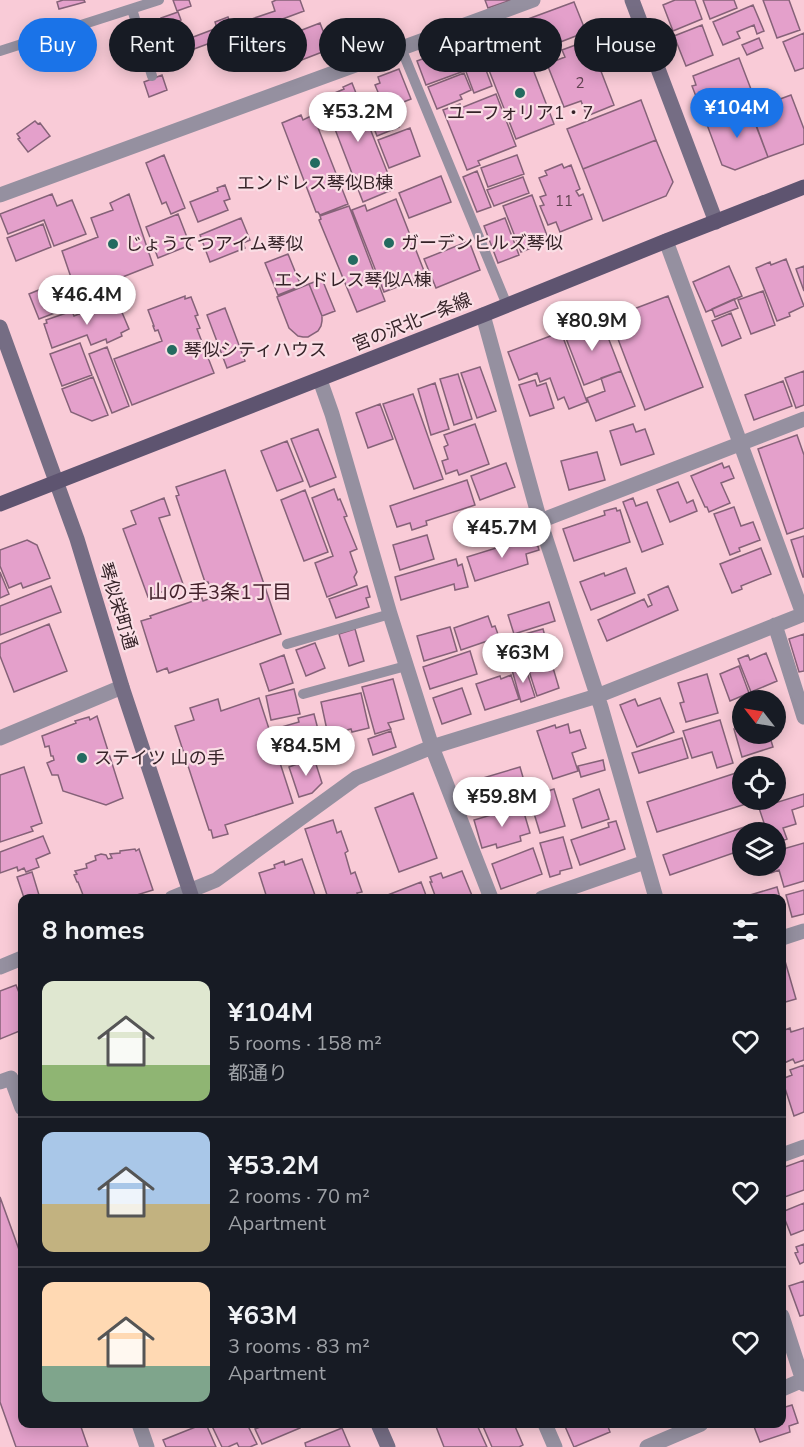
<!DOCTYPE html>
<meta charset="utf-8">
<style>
body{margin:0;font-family:"Nunito Sans","Noto Sans JP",sans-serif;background:#20242c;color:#f1f3f6;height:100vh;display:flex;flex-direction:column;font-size:22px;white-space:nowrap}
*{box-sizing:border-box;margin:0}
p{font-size:20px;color:#9ea1a6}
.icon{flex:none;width:33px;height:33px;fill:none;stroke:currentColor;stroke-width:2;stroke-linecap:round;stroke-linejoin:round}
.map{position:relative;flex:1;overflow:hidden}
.side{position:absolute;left:18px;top:894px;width:768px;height:534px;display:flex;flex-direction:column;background:#171b24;border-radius:12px;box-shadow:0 3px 15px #0003}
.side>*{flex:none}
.banner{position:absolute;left:18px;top:18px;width:768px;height:54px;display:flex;gap:12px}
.needle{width:39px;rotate:301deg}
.buttons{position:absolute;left:732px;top:690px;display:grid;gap:12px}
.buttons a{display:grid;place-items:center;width:54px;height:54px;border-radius:50%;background:#171b24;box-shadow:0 3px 15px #0003;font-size:30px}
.price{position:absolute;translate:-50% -51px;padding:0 14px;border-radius:21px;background:#fff;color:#222;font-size:20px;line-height:39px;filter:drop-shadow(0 2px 3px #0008)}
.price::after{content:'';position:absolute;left:50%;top:36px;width:18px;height:14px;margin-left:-9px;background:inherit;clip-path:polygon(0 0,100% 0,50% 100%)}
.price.active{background:#1a73e8;color:#fff}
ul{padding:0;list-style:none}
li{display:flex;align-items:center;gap:18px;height:150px;padding:0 24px}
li+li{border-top:2px solid #363941}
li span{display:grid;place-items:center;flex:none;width:168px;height:120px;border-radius:12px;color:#555}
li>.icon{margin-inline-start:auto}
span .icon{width:72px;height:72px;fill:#fffc;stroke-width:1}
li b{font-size:26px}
h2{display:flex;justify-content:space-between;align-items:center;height:72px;padding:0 24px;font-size:26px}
.tag{padding:0 21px;border-radius:27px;background:#171b24;box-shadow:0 3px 15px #0003;font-size:21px;line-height:54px}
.tag.active{background:#1a73e8;color:#fff}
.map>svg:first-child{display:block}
</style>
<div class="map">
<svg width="804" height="1447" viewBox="0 0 804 1447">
<rect width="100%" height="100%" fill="#f9cbd7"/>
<!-- building -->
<path fill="#e4a0cb" stroke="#856278" stroke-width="1.5" d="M63,0H84L85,2L59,9L57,2Z
M173,0H189L191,6L177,11Z
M276,0H300L304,11L237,36L238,39L223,45L221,39L175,56L161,18L178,12L181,20L173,23L180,42L217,28L215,22L228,17L231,26L275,11L272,2Z
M485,0H511L488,8Z
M675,0H695L702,19L673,31L663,5Z
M703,0H734L737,8L710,19Z
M763,0H789L800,30L777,38Z
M574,2L586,32L540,50L528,19Z
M753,5L764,31L757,34L754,25L737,32L740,38L723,45L713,22Z
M320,23L330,49L299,61L289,35Z
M702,25L713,55L686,66L674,36Z
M609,32L617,52L597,60L589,40Z
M804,33V68L795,71L783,42Z
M474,38L492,86L474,93L456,45Z
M759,38L763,48L747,55L742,45Z
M589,40L614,105L587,116L581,101L564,107L547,64L565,57L562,50Z
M454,47L464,71L426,85L417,61Z
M506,52L510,61L527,54L554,124L516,139L485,60Z
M739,58L754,97L706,116L702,106L700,107L692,86L696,85L693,76Z
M399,69L411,99L391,107L399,127L377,136L364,103L380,97L375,85L380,83L378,77Z
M464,73L471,90L460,95L462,99L437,109L428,87Z
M162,75L167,90L149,97L144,82Z
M352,83L394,189L363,202L323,98L344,89L343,87Z
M496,94L516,146L478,161L480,165L467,170L443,110L460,104L461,108Z
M791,95L804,129V144L768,157L750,110Z
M641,100L656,140L583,169L567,129Z
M749,106L768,157L735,170L722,165L706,122Z
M301,115L303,120L313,115L348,204L320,215L318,212H316L282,123Z
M35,121L38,124L40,123L50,136L28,152L18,139L20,138L17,134Z
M410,128L420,156L389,168L378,140Z
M656,140L673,182L666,196L603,221L583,169Z
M164,155L185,208L171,214L166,202L162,204L146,163Z
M517,155L524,174L488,187L481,168Z
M562,164L564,168L571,165L580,189L576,191L579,196L583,194L592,219L560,232L556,222L548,225L540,206L544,205L540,197L546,195L539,178L547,175L545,171Z
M477,171L491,207L477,212L463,177Z
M441,176L451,202L409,218L399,193Z
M523,177L529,193L494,206L487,190Z
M225,185L230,199L224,201L228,210L198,222L190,202L218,191L217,188Z
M52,194L57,206L72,200L86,234L54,246L44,220L8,234L0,214Z
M129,194L153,265L77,295L62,251L98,237L91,218L113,210L110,203Z
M532,195L549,241L521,252L503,206Z
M396,199L426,276L384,292L352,210L365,205L367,211Z
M349,206L385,301L357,312L319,220L321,219L320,216Z
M178,214L190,245L158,258L146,227Z
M241,218L250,240L243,243L245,248L210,262L200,235Z
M505,218L519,255L498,263L484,226Z
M43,224L51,247L16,261L7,238Z
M469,241L480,270L436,288L424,259Z
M288,254L301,286L278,295L265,263Z
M786,259L804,306L789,313L790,316L777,321L756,268L770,262L771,265Z
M729,266L742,296L706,312L693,282Z
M804,266V291L796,269Z
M322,279L335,311L322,316L309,284Z
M63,280L73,306L39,319L29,294Z
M309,284L322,316V321L321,326L318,331L308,337H303L298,336L289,328L277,297Z
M763,291L775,325L751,334L738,300Z
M185,296V299L191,297L198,315L195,316L200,328L197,329L214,373L132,405L114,359L162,341L158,330L155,331L153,326H154L148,310Z
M668,296L703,387L645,410L610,318Z
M734,299L738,308L715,317L712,309Z
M106,303L108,308L118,303L129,329L121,333L122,336L107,343L106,339L91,345L87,335L52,348L44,324L47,323L46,320L72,311L74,316Z
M225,308L245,361L227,368L207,315Z
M731,313L741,338L722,346L712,321Z
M601,319L621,371L584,385L564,333Z
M561,332L587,402L569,409L564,397L558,400L550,378L540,382L537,373L519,380L508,352Z
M80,343L92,375L62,386L50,354Z
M107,347L129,406L112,413L89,354Z
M480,367L496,411L477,418L461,373Z
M621,371L635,406L596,421L587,398L605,391L601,378Z
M804,371V405L796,408L785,378Z
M458,374L472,419L454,425L440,379Z
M93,377L108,415L92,421L71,412L62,389Z
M535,380L537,386L546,383L554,408L530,416L519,385Z
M783,381L792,406L754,420L745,395Z
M435,383L449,429L431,435L418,389Z
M413,394L443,479L414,489L383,404Z
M380,404L393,439L368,448L356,413Z
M475,424L489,464L459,475L457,470L446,474L442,461L448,459L444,447L448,445L444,435Z
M633,424L636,432L645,429L654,454L621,465L610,431Z
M318,429L336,477L310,487L291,439Z
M797,435L804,455V528L787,534L758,449Z
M287,441L303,481L277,491L261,451Z
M597,452L605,480L569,490L561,461Z
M506,463L515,487L480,500L471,476Z
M722,463L724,468L729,466L734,478L721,483L730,503L709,512L707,507H705L691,476Z
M225,470L281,634L169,673L167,668L157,672L141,621L151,618L150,616L202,598L203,601L214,597L208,582H205L176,496L179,495L176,487Z
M467,480L475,505L426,521L427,525L412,530L410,523L397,527L390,506Z
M678,482L687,503L693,500L697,511L670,522L657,490Z
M334,489L338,500L340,499L347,516L344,517L357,549L350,552L357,572L354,577L357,585L327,597L315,563L333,556L312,498Z
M305,490L328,552L304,561L281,500Z
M164,498L170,515L159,518L183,584L148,597L123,529L136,524L131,511Z
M633,498L636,506L647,502L663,544L642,552L623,502Z
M734,507L741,526L753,522L760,540L739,548L740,551L730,555L714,514Z
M616,508L617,511L620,510L630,542L574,561L563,529L605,515L604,511Z
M427,535L434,559L400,570L393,545Z
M535,536L539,550L526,554L528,564L475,581L467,557Z
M804,536V577H803L791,540Z
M27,540L37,545L50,578L23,588L21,583L9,588L0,566V550Z
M761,548L771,574L741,586L742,589L732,593L720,564Z
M456,559L458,566L462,564L468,587L455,590L454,584L401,600L395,577Z
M626,568L635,593L591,610L580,582L604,573L605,576Z
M0,572L9,594L0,598Z
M51,586L61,612L0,635V606Z
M367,586L370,597L366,598L369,607L336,618L329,599Z
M668,586L678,610L607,641L598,620L644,599L648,607L652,605L648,595Z
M549,602L555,621L514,634L508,615Z
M488,616L492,627L495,626L499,637L461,650L454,628Z
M49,624L67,671L14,692L0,656V644Z
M450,627L457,651L424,661L417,636Z
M355,629L364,661L349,666L339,634Z
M543,629L550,655L518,664L510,638Z
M804,634V671L799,672L789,639Z
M315,643L325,668L306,676L296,650Z
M470,651L477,674L430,689L423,667Z
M766,653L777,681L751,692L738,659L748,655L750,660Z
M284,655L293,683L269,691L260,664Z
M551,661L559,688L537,696L528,668Z
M525,666L535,697L521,702L512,670Z
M739,666L749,693L730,701L720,674Z
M707,674L718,713L686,722L680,703L684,702L678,683Z
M511,675L519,699L485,710L476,684L500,676L501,679Z
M393,679L404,719L388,723L391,729L375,734L362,687Z
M462,688L471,714L442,724L433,698Z
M294,689L300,714L271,720L266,696Z
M361,693L369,728L352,732L351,729L328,735L321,702Z
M259,698L293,803L225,825L228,834L213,838L211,830H209L175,726L194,720L190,708L218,699L221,711Z
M660,698L674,732L637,747L620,705L635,699L638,706Z
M314,714L320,737L283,746L278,728L299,722L298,718Z
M742,714V734H769L773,747L742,757L734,729H736L733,717Z
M97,716L123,798L106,805L63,791L58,775H52L47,763L54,760L53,756H51L49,746L45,747L42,736L76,723L75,721L89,717L90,720Z
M720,720L733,763L717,768L712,752L692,758L683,731Z
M568,724L570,733L580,730L586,748L572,753L578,771L553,779L537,731L555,725L556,728Z
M391,731L396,747L373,755L368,739Z
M682,738L688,758L639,773L632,753Z
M314,758L322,783L312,793L299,797L289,767Z
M603,760L605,770L581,777L578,766Z
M24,767L42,823L31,827L33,831L0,842V775Z
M520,767L527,791L489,802L483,778Z
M739,772L742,782V800H748L749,803L657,832L647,802Z
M554,789L565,826L540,833L529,797Z
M599,789L609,819L582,828L573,799Z
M413,793L437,858L399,872L375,808Z
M804,794V806L792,810L796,824L783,828L787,839L776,843V832H767L759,808Z
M522,806L530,833L520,836L521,841L497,848L496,844L482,848L474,820Z
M333,820L337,833L341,831L348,851L345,853L351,874L355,872L362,892L357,893L359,898H328L305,829Z
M616,821L625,849L580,865L571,840L609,827L608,823Z
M756,823L759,832H742V850L670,875L663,855Z
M43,836L50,853L36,859L39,867L26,872L24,868L18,871L17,867L0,873V852Z
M563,837L572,868L560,871V874L550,877L540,843Z
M804,843V881L784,887L779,870L771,873L769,866H776V851Z
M533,848L542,874L501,889L492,864Z
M135,849L136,851L139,849L153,890L127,898H93L83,895L78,882H77L74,875L77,874L75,871L87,868L86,864L96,860L95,856L101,854L106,855L108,859L112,858L110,854L120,853V851Z
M302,859L316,898H267L259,873L275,868L274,865L284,861L285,865Z
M462,871L473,898H436L430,882H432L430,877L441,873L443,878Z
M32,872L39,895L36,896L37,898H24L17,877Z
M421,882L427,898H380Z
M777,887L780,898H740Z
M804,890V914L792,917L786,895Z
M782,954H783L796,999L782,1003Z
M16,985L22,1000V1003L19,1004L22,1012V1030L0,1039V991Z
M790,1028L791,1032L804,1028V1060L795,1063L793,1059L782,1064V1040H783L782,1031Z
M804,1065V1112L794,1116L782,1079L792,1075L790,1070Z
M804,1160V1190L782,1198V1168Z
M0,1197L22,1258V1424H80L88,1447H16L0,1402Z
M804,1203V1230L791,1235L782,1212Z
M804,1244V1262L800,1264L795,1253L798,1252L796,1247Z
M804,1281V1315L800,1316L789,1286Z
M792,1405L798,1423L789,1426L790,1432L760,1442L753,1424H782V1408Z
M203,1424H206L216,1447H166L163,1440Z
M211,1424H247L257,1444L250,1447H239L237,1443L228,1447H222Z
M268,1424H299L300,1428L262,1444L255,1429Z
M435,1424H472L473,1427L477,1425L487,1447H444Z
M482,1424H514L523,1445L519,1447H492Z
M564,1424H607L610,1432L574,1447Z
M342,1428L350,1447H306L305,1443Z"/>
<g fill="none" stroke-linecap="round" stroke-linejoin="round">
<!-- lane -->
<path stroke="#9590a0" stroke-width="10" d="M132,9L152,76
M401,48L507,305
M0,51L159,0
M287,644L390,614
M303,694L406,666"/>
<!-- street -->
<path stroke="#9590a0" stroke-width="15" d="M0,195L533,0
M666,241L803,614
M483,315L540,521L601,707L656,898
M320,380L332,414L390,614L432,747L491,898
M540,521L804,419
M775,625L804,717
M0,738L122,687
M172,898L216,880L356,778L432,747L597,696L804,614
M542,898L645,862
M782,938L804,931
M0,967L22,958
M0,1082L11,1078L22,1108
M782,1155L804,1147
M782,1316L804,1384
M782,1389L803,1380
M139,1424L147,1447
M545,1424L555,1447
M647,1447L701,1424"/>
<!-- secondary -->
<path stroke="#756d84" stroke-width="15" d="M632,0L716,222
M0,327L77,539L122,687L192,898
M378,1424L388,1447"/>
<!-- primary -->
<path stroke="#5e5470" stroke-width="15" d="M0,504L483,315L666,241L804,187"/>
</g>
<!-- markers -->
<g fill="#246b60" stroke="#fadee5" stroke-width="2">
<circle cx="520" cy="93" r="6"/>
<circle cx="315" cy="163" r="6"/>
<circle cx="389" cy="243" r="6"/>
<circle cx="113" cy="244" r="6"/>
<circle cx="353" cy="260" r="6"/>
<circle cx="172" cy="350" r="6"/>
<circle cx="82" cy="758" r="6"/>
</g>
<g text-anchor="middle" stroke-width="4.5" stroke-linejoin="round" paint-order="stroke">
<!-- number labels -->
<g font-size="15" fill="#614251">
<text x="580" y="88">2</text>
<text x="564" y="206">11</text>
</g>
<!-- poi labels -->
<g font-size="18" fill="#352328" stroke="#fadee5" text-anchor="start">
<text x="520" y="119" text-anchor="middle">ユーフォリア1・7</text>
<text x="315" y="189" text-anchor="middle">エンドレス琴似B棟</text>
<text x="401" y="249">ガーデンヒルズ琴似</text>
<text x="125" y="250">じょうてつアイム琴似</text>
<text x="353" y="286" text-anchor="middle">エンドレス琴似A棟</text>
<text x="184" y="356">琴似シティハウス</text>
<text x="94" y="764">ステイツ 山の手</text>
</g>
<!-- street labels -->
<g font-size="18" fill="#352328" stroke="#fadee5">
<text transform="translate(412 322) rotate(-22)" y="6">宮の沢北一条線</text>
<text transform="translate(118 606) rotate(73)" y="6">琴似栄町通</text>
</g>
<!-- neighbourhood labels -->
<g font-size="20" fill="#44222c" stroke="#fadee5">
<text x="220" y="599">山の手3条1丁目</text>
</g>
</g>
</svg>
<div class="buttons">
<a><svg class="needle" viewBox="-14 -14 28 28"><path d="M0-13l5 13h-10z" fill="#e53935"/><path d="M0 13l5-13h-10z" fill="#9ea1a6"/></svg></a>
<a><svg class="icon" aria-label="locate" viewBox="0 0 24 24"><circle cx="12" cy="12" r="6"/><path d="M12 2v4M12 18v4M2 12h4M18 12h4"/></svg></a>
<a><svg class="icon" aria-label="layers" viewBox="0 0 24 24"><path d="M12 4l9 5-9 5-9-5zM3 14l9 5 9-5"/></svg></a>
</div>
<b class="price active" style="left:737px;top:139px">¥104M</b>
<b class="price" style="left:358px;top:143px">¥53.2M</b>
<b class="price" style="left:87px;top:326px">¥46.4M</b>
<b class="price" style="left:592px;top:352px">¥80.9M</b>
<b class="price" style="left:502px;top:559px">¥45.7M</b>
<b class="price" style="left:523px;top:684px">¥63M</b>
<b class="price" style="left:306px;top:777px">¥84.5M</b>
<b class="price" style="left:502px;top:828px">¥59.8M</b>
<div class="banner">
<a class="tag active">Buy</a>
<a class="tag">Rent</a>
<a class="tag">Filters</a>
<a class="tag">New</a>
<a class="tag">Apartment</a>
<a class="tag">House</a>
</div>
<section class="side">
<h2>8 homes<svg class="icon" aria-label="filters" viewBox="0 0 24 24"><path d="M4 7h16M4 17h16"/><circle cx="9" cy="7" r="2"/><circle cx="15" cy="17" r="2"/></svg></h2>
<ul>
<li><span style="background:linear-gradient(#dfe7d0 70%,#8fb573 0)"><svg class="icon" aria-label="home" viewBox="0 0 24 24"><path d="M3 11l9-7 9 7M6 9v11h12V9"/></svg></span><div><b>¥104M</b><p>5 rooms · 158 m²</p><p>都通り</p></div><svg class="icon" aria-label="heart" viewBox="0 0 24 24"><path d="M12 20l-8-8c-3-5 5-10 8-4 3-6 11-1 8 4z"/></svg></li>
<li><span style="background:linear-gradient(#a9c7e8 60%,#c2b280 0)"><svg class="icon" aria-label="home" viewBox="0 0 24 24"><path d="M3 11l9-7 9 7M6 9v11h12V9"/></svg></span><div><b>¥53.2M</b><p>2 rooms · 70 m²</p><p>Apartment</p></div><svg class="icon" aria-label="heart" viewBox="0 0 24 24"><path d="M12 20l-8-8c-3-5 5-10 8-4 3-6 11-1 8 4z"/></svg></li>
<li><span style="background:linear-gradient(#ffd9b3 70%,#7fa58c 0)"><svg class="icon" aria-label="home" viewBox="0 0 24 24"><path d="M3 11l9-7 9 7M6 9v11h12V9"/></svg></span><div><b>¥63M</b><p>3 rooms · 83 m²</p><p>Apartment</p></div><svg class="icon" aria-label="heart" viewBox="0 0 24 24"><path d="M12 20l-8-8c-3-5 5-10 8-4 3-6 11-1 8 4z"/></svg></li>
</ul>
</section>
</div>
